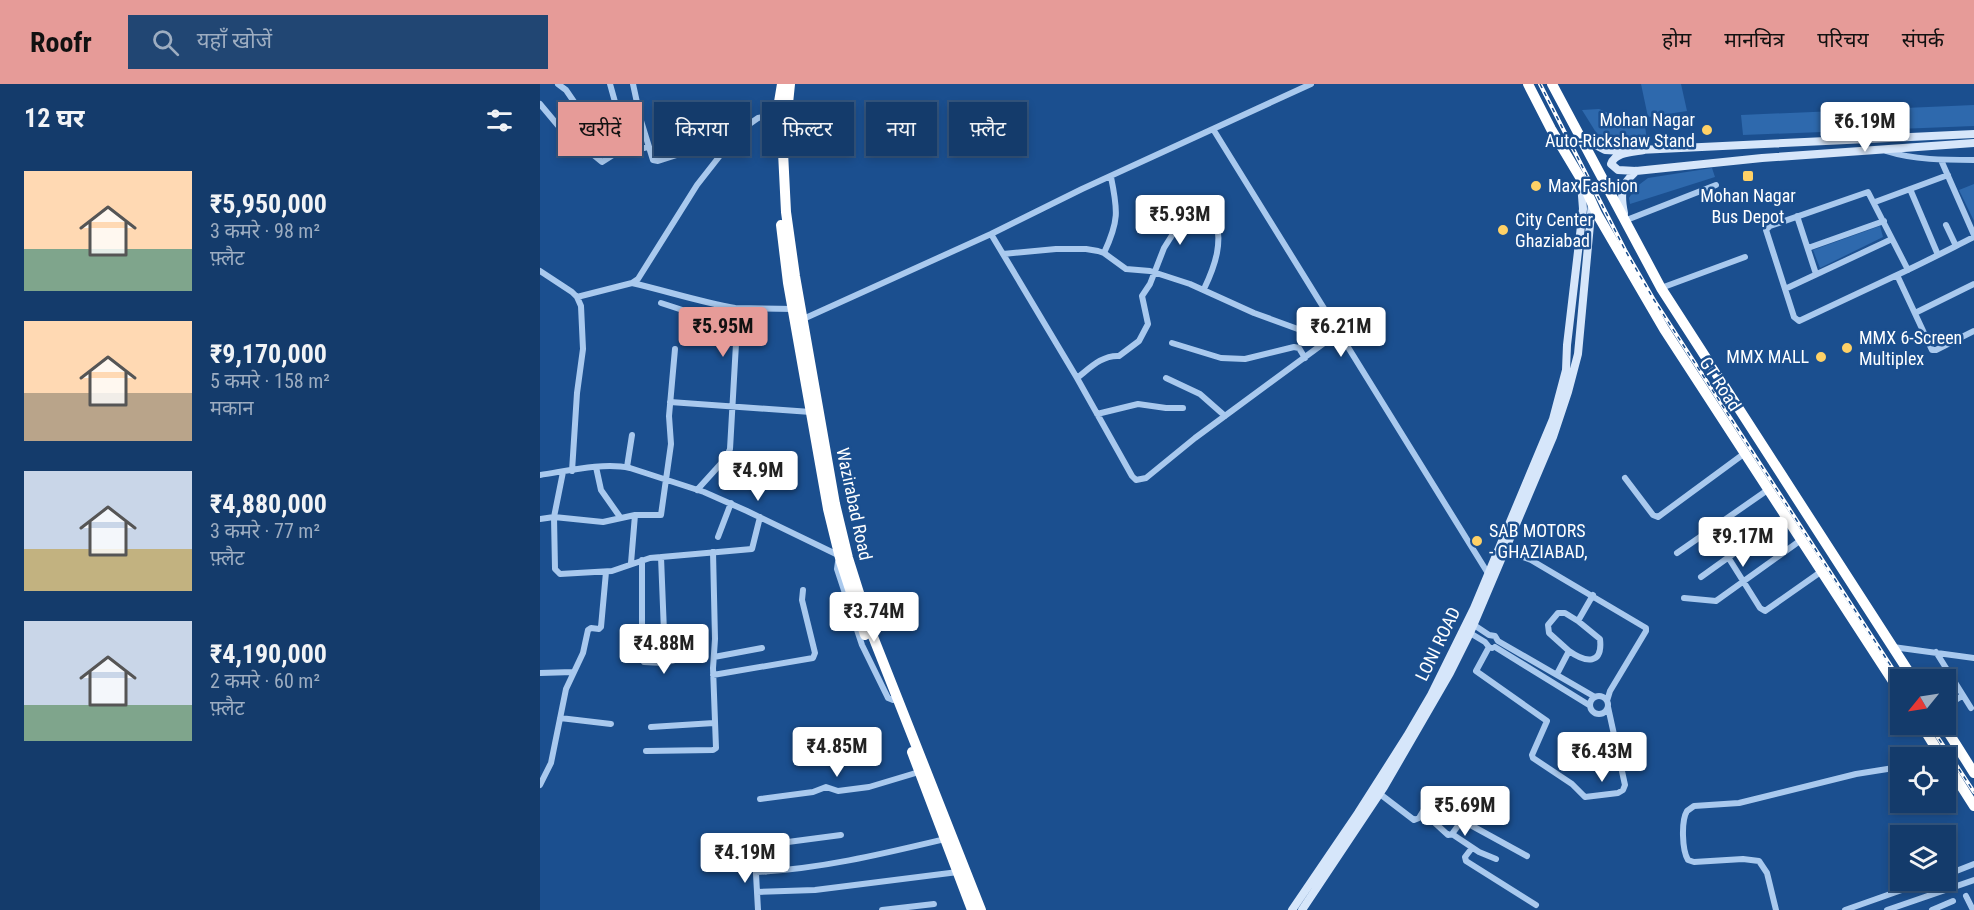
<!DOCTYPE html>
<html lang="hi">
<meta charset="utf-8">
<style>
body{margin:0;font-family:"Roboto Condensed","Noto Sans Devanagari",sans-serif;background:#214673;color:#f1f3f6;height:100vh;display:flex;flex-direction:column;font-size:22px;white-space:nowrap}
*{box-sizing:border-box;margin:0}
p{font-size:20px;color:#9dadc1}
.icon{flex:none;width:33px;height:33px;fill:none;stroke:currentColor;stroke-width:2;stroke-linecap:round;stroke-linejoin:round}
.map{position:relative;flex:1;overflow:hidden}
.sheet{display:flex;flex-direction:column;background:#143b6b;width:540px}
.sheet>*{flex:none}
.banner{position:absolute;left:18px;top:18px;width:570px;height:54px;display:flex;gap:12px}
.needle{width:39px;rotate:240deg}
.controls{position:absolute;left:1350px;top:585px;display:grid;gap:12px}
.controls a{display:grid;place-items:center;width:66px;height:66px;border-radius:0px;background:#143b6b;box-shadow:0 3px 9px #0003,0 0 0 2px #33557e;font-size:30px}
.price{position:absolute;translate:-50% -51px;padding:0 14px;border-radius:6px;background:#fff;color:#222;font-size:20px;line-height:39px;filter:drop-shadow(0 2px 3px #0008)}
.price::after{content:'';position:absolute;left:50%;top:36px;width:18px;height:14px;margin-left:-9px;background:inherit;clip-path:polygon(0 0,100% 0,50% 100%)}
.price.current{background:#e69b98;color:#111}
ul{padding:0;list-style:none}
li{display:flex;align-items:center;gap:18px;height:150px;padding:0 24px}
li span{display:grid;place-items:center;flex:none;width:168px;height:120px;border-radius:0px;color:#555}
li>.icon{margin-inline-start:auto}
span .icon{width:72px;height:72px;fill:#fffc;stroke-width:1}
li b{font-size:26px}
h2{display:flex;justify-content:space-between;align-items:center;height:72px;padding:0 24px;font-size:26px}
.chip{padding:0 21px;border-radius:0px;background:#143b6b;box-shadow:0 3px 9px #0003,0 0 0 2px #33557e;font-size:21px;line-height:54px}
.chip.current{background:#e69b98;color:#111}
header{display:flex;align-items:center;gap:36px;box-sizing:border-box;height:84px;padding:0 30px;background:#e69b98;color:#111}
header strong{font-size:28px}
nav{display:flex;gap:33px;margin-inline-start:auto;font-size:21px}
.search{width:420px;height:54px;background:#214673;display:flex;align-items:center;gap:15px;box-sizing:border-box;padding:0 21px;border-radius:0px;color:#9dadc1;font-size:22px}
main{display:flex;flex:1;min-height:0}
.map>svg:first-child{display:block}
</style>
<header>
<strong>Roofr</strong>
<div class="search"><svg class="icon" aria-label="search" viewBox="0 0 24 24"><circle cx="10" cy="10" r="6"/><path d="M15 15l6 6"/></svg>यहाँ खोजें</div>
<nav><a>होम</a><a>मानचित्र</a><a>परिचय</a><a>संपर्क</a></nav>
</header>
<main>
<section class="sheet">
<h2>12 घर<svg class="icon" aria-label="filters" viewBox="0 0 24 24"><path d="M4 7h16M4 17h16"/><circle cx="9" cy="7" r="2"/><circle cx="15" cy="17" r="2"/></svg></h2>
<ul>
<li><span style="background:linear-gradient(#ffd9b3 65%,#7fa58c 0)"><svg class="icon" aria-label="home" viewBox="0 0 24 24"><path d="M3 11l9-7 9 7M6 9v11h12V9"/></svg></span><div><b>₹5,950,000</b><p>3 कमरे · 98 m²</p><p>फ़्लैट</p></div></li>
<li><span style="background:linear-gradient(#ffd9b3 60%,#b9a48a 0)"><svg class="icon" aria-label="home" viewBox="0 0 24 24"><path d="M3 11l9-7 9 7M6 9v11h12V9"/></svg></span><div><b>₹9,170,000</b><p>5 कमरे · 158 m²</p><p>मकान</p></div></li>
<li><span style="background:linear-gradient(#c9d6e8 65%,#c2b280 0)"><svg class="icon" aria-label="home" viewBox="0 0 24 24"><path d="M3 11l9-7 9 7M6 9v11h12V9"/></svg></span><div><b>₹4,880,000</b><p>3 कमरे · 77 m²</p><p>फ़्लैट</p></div></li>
<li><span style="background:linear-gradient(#c9d6e8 70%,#7fa58c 0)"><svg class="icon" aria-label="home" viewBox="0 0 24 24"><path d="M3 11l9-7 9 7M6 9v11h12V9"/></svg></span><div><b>₹4,190,000</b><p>2 कमरे · 60 m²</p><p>फ़्लैट</p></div></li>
</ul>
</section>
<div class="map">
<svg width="1434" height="826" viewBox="0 0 1434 826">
<rect width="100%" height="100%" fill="#1b4f8f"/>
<!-- green -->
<path fill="#2e69ad" d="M1101,0H1141L1147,27L1108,33Z
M1434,21V42L1203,51L1201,31Z
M1059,25L1088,37L1105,41L1107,58L1083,56L1057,50L1042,26Z
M1172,84L1175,93L1090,120L1089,114L1096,103L1108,94Z
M1434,100V137L1419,106Z
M1340,142L1343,153L1280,184L1273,166Z"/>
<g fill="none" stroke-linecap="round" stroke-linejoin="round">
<!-- street -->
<path stroke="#a9c9ee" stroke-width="6" d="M18,0L26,6L56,50L101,37
M70,0L82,43
M93,0L101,37L113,76L118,77L165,62L173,63L183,68
M0,20L36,63L46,65L62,78L73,71L108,63
M673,45L949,491
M40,64L58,51
M1346,67C1374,76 1405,76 1434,76
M1401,76L1434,151
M1370,105L1398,171
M1335,118L1408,91
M1257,132L1276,190
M1084,137L1176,101
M1406,141L1416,162
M451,150L537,294L592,392L596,396L606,394L655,354L799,248
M1268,164L1344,137
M564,169C579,137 578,127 571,93
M463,170L516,165H546L558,167L564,169L586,185L610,187L650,200L714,229L788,256
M1368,186L1328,108L1230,142L1226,146L1254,233L1259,237L1357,191C1383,179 1408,166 1434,153
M0,187L32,208L37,213L41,222L43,265L37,309L32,387
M1357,191L1392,266H1396L1434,247
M92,199C127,207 160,218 195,224
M1121,204L1205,173
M664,205C676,180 683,158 675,131
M1245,205L1352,155
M37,213L92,199L98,195L157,101L193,55L208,41L218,34L238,30
M121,219L167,234L197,242
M1375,229L1434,200
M261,236L451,150L542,105L771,0
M632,259L681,274L705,275L754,263L759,264L765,274
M537,294C550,284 562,271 579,272L599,257L608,240L602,212L610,200L624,164L648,126
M626,294L660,310L685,332
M130,318L271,328
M557,330L598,320L626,324H643
M56,383L61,406L80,433
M87,383L92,351
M23,388L14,433L15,485L20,490L72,487L110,474L212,465L220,433
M0,391C27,387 64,378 90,384L164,408L207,427L298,471
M1085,394L1113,431L1118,433L1205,369
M157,406L186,374L190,365L197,242L195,224L254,225
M0,435L14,433L63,438L95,431H121L131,360L129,332L135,265
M178,453L191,419
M964,466L991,476L1106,544V547L1070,607L1067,617
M1137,469L1229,405
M121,473L124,548
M1188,473L1220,524L1225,527L1282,487
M102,476V575L104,578L124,579L138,575
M298,478L297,485L322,561L348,614L353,616
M91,479L95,431
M1161,493L1246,432
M1144,514L1176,517L1261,456
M934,541L949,551L955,552L958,557L1055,613
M930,549L945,558L949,563L952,564
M949,563L936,587L1007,637L992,671L993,674L1032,700L1045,713L1078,709L1083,706L1085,701L1068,623
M955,563L1049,621
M1353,563L1434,574
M1029,567C1046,579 1063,581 1060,555L1038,537
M1396,568L1431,624
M174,573L222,564
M0,589L33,588
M1017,590L1029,567L1009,549L1008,541L1018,529H1025L1038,537L1053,511
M173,591L273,574L275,569L262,516L263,506
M1050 621a9 9 0 1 1 18 0a9 9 0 1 1-18 0Z
M1406,622L1422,612
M20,634L71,640
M111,643L174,639
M106,667L173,666L176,664L173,584L175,555L173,468
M1386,674L1399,669
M0,701L11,679L26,605L43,569L48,546L51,544L59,545L61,543L66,488
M840,710L874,736L879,734L888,719
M220,715L273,708L286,703L298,707L329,703L379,688
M883,728L908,751L912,750L920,739L925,738L987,772
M912,750L939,768L956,775
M932,764L925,773L926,777L996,821
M215,772L218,826
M216,788C280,785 342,770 405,755
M226,788L225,761L301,751
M1406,791L1434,780
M217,808L275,806L418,788
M1426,812L1433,826
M342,826L394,820
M1236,826L1227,789L1219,777L1203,775L1154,778L1148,776C1142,766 1141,737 1147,727L1154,722L1199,719L1316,690L1360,683
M1305,826L1390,796
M1347,826L1434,796
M1392,826L1413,817"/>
<!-- secondary -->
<path stroke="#d6e6fa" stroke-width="8" d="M1042,54L1065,66L1083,67
M1099,66L1434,50
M1104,66C1093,68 1075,68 1071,80L1078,86L1096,87L1222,74L1434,59
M1084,129C1080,109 1081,101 1096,87
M752,826L818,729L867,652L891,611L934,524L1013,335L1026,286L1027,261L1043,125L1041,99
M762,826L844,703L910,589L930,549L1013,353L1028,308L1038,270L1052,119"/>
<!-- highway -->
<path stroke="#fff" stroke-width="10" d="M250,0L243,68L246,128L255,192L295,420L308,474L332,550L441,826
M988,0L1011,45L1041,95L1057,130L1124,245L1360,608
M1012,0L1121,204L1374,596
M237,53L239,18L242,0
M241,141L248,199L288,425L301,478L325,551
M1381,640L1402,674
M1403,640L1434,689
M372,668L432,826
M1406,678L1434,722"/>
<!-- rail casing -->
<g stroke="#fff" stroke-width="4">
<path id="rail" d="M1000,0L1085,166L1114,216L1360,596
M1389,640L1434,708"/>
</g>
<!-- rail -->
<use href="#rail" stroke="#1b4f8f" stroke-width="1.5" stroke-dasharray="4.5" stroke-linecap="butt"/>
</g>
<!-- markers -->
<g fill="#ffd166" stroke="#1b4f8f" stroke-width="2">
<circle cx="1167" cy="46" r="6"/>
<rect x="1202" y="86" width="12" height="12" rx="3"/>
<circle cx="996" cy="102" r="6"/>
<circle cx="963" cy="146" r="6"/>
<circle cx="1307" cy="264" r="6"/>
<circle cx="1281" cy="273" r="6"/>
<circle cx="937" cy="457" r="6"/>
</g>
<g text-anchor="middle" stroke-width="5" stroke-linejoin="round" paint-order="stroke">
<!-- poi labels -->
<g font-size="18" fill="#fff" stroke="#1b4f8f" text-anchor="start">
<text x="1155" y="42" text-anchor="end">Mohan Nagar<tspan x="1155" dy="21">Auto-Rickshaw Stand</tspan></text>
<text x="1008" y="108">Max Fashion</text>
<text x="1208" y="118" text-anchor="middle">Mohan Nagar<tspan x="1208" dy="21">Bus Depot</tspan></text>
<text x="975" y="142">City Center<tspan x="975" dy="21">Ghaziabad</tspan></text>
<text x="1319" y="260">MMX 6-Screen<tspan x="1319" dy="21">Multiplex</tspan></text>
<text x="1269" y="279" text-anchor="end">MMX MALL</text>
<text x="949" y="453">SAB MOTORS<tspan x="949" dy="21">- GHAZIABAD,</tspan></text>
</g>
<!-- street labels -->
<g font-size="18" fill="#fff" stroke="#1b4f8f">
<text transform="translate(1180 300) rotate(57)" y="6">GT Road</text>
<text transform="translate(314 420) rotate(78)" y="6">Wazirabad Road</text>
<text transform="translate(898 560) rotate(-64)" y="6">LONI ROAD</text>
</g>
</g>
</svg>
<div class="controls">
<a><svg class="needle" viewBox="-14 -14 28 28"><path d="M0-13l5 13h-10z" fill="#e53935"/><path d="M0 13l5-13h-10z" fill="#9dadc1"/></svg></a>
<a><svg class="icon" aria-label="locate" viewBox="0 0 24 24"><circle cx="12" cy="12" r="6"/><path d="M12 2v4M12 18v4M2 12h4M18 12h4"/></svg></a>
<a><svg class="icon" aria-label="layers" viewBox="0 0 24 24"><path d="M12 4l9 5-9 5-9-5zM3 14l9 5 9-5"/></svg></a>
</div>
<b class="price" style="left:1325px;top:69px">₹6.19M</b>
<b class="price" style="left:640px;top:162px">₹5.93M</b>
<b class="price current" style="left:183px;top:274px">₹5.95M</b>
<b class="price" style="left:801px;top:274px">₹6.21M</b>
<b class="price" style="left:218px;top:418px">₹4.9M</b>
<b class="price" style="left:1203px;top:484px">₹9.17M</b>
<b class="price" style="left:334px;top:559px">₹3.74M</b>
<b class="price" style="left:124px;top:591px">₹4.88M</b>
<b class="price" style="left:297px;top:694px">₹4.85M</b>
<b class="price" style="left:1062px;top:699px">₹6.43M</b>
<b class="price" style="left:925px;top:753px">₹5.69M</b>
<b class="price" style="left:205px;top:800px">₹4.19M</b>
<div class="banner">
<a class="chip current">खरीदें</a>
<a class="chip">किराया</a>
<a class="chip">फ़िल्टर</a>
<a class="chip">नया</a>
<a class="chip">फ़्लैट</a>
</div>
</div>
</main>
